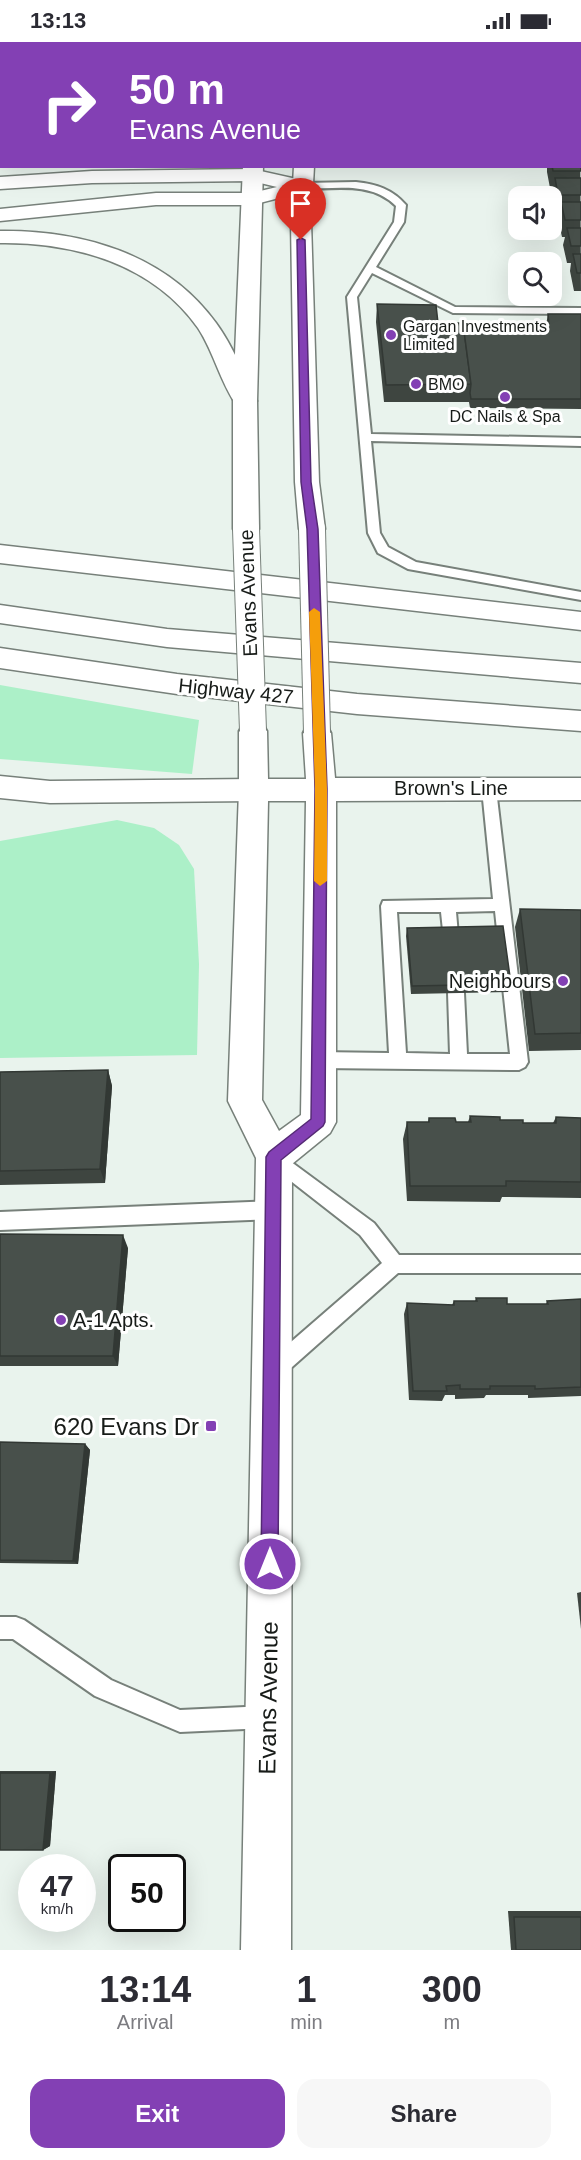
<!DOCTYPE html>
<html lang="en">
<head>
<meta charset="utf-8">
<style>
  :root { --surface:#fff; --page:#f7f7f7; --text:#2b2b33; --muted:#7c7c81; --accent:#8340b4 }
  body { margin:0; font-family:Helvetica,sans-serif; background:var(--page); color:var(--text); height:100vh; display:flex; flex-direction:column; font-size:22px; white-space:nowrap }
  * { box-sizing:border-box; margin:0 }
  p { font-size:20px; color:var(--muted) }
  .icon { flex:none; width:33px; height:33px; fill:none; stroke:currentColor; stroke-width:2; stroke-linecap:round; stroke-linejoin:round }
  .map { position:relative; height:1908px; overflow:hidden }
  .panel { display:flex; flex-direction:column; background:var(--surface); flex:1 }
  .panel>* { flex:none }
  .hud { position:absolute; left:0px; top:0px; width:582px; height:126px; box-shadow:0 6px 24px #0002; background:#8340b4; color:#fff; overflow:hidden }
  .fabs { position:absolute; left:508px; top:144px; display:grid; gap:12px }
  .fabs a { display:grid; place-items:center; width:54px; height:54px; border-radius:12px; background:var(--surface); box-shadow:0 6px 24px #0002; font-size:30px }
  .speed { position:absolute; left:18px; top:1812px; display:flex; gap:12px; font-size:30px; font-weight:700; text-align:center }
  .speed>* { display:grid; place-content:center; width:78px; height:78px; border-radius:50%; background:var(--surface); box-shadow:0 6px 24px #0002; line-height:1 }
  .speed small { font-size:15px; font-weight:400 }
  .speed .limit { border:3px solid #111; border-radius:9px; background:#fff; color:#111 }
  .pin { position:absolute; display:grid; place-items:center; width:51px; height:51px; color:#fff; margin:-62px -26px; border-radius:50% 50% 50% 0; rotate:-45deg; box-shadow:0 0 6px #0007 }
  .pin .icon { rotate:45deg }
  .me { position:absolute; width:66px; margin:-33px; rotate:0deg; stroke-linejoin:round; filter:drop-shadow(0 0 4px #0008) }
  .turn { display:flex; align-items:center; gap:21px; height:126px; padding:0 30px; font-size:27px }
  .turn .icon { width:78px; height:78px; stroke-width:2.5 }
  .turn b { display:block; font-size:42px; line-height:51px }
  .eta { display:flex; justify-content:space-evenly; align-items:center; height:102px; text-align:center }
  .eta b { font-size:36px; font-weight:800; line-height:42px }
  .primary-button { display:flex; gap:12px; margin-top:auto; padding:12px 30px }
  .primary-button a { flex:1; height:69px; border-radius:18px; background:var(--accent); color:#fff; font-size:24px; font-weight:800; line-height:69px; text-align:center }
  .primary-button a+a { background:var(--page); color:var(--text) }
  .status { display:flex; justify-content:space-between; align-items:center; height:42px; padding:0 30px; background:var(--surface); direction:ltr }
  .status svg { height:16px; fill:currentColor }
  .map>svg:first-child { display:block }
  .green { fill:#acf0c8 }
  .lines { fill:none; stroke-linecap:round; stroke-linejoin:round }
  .service-casing { stroke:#77807a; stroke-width:4 }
  .minor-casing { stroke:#77807a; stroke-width:3 }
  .secondary-casing { stroke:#77807a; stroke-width:3 }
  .motorway-casing { stroke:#77807a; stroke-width:3 }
  .service { fill:#fff; fill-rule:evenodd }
  .minor { fill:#fff; fill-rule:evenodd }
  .secondary { fill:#fff; fill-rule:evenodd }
  .motorway { fill:#fff; fill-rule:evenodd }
  .secondary-bridge-casing { stroke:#77807a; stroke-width:28; stroke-linecap:butt }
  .secondary-bridge { stroke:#fff; stroke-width:26 }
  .wall { fill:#3e4540 }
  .shaded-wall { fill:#323834 }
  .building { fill:#48504b; stroke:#323834; stroke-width:1.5 }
  .route { fill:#8340b4; stroke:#552a75; stroke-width:1.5 }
  .slow { fill:#f59e0b }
  .poi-dot { fill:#8340b4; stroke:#fff; stroke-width:2 }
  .labels { text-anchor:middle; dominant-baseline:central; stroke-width:6; stroke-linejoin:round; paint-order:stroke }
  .far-poi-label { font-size:16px; fill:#171b18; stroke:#fff; text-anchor:start }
  .street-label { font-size:20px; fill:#171b18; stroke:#fff }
  .poi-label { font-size:20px; fill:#171b18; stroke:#fff; text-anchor:end }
  .near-poi-label { font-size:24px; fill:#171b18; stroke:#fff; text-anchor:end }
  .near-street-label { font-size:24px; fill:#171b18; stroke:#fff }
</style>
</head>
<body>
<div class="status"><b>13:13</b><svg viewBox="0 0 49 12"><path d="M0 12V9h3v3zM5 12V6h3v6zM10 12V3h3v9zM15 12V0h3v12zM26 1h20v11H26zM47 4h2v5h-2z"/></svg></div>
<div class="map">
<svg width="581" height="1908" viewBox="0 0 581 1908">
  <rect width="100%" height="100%" fill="#e9f3ed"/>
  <!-- green -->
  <g class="green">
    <path d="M0,643l199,35 -7,54 -192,-15z"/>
    <path d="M117,778l37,8 25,17 15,24 5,95 -2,91 -197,3v-217z"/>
  </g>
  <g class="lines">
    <!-- service casing -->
    <g class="service-casing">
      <g id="service">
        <path d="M356,140c20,2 36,7 50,23l-2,17 -28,45 79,40 126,1v6l-128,-1 -81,-40 -15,24 14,137 210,4v8l-210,-5 9,92 8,14 28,15 165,30v8l-173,-31 -30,-16 -10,-20 -21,-236 47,-75 2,-16c-25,-25 -61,-17 -93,-17l-5,-3 5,-3z"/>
        <path d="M489,741l7,6 32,273 -3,5 -6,3 -201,-2 -6,-3 -3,-5 3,-5 6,-3 71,1 -8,-147 2,-5 110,-2 -11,-110zM495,869l15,143h-43l-3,-61 -2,-5 -6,-2 -6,2 -2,5 2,61 -44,-1 -9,-141h44l3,28h12l2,-5 -2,-23z"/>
        <path d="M275,1108l99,73 25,32h182v18h-183l-115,102 -7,3 -7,-3 -3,-7 3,-7 113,-98 -22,-28 -91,-71 -3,-6 3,-6z"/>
        <path d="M273,1159l6,3 3,6 -3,6 -6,3 -273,11v-18z"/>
        <path d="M0,1575h16l8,3 87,60 69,30 87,-4 8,3 3,8 -3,8 -8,3 -87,4 -85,-36 -82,-57h-13z"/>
      </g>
    </g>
    <!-- minor casing -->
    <g class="minor-casing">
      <path id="minor" d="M549,0h32v6l-1,-4z"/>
    </g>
    <!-- secondary casing -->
    <g class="secondary-casing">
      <g id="secondary">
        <path d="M265,0h16l1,2h-18z"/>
        <path d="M243,124h20l-6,235 2,128 -4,6 -9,2 -9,-2 -4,-6v-128z"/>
        <path d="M294,124h20l-3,55 8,261 6,47 -4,6 -9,2 -9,-2 -4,-6 -4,-47 -4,-261z"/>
        <path d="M253,678l10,4 4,7 1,48h38l-3,-46 4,-8 10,-3 10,3 4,8 4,45h246v22l-245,1v321l-6,11 -38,31 -1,786h-50l15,-792 -28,-57 11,-311v-59l4,-7zM268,759h38l-5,314 -22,16 -17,-31z"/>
      </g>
    </g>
    <!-- motorway casing -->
    <g class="motorway-casing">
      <g id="motorway">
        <path d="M252,127l58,13 3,4 -3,4 -58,15h-96l-156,16v-12l156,-16h96l25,-6 -25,-6 -160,2 -92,6v-12l92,-6z"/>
        <path d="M0,189c82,-1 166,23 216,92 17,23 28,52 41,78l-4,5h-16c-17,-24 -23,-54 -39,-78 -45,-64 -124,-86 -198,-85z"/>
        <path d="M0,503l581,67v18l-581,-67z"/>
        <path d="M0,563l167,24 414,34v20l-414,-36 -167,-24z"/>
        <path d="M0,606l177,26 180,20 224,17v20l-224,-17 -180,-20 -177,-26z"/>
        <path d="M0,734l50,5 204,-2 10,3 5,8 -5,8 -10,3 -204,2 -50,-5z"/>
      </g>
    </g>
    <!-- service -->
    <use href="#service" class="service"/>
    <!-- minor -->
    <use href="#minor" class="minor"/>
    <!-- secondary -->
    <use href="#secondary" class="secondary"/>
    <!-- motorway -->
    <use href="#motorway" class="motorway"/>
    <!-- secondary-bridge casing -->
    <g class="secondary-bridge-casing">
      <g id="secondary-bridge">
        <path d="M246,487l7,202"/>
        <path d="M312,487l5,204"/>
      </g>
    </g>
    <!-- secondary-bridge -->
    <use href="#secondary-bridge" class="secondary-bridge"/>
  </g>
  <!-- wall -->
  <g class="wall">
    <rect x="0" y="33" width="2" height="42"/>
    <path d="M580,67l1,182h-7l-4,-20 1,-8h-4l-4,-18 2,-8h-3l-4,-18 1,-7h-4l-3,-17 1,-7h-3l-3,-16v-6h33z"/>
    <path d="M377,262l87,27h58l1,-7 23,1 2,-11h33v95l-111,-1 -1,-6h-85l-8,-80z"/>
    <path d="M520,867l61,1v140l-52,1 -14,-124z"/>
    <path d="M407,886l104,56 -3,8 -97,2 -5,-58z"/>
    <path d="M108,1028l4,16 -7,97 -105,2v-113z"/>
    <path d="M470,1074l53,7h30l3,-6 25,1v80l-79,-1 -2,5 -93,-1 -4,-62 4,-17h21l1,-4 27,4h12z"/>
    <path d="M0,1192l128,14 -10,118h-118z"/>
    <path d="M476,1256l31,6h39l1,-3 34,-2v97l-53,2v-3h-42l-2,3 -29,1v-4h-10l-3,6 -33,-1 -5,-86 3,-11 45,2 2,-4h21z"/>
    <path d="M0,1400l85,2 5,6 -12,114 -78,-1z"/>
    <path d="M581,1550v37l-4,-36z"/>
    <path d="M0,1729h56l-6,75 -7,4h-43z"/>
    <path d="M508,1869h73v39h-70z"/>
  </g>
  <!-- shaded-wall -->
  <g class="shaded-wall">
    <path d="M108,1028l4,16 -7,97 -5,-14z"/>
    <path d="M123,1193l5,13 -10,118 -5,-10z"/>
    <path d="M85,1402l5,6 -12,114 -5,-3z"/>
    <path d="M56,1729l-6,75 -7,4 7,-77z"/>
  </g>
  <!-- building -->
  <g class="building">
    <rect x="0" y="33" width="2" height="33"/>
    <path d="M580,113l1,16h-28l-1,-5h28z"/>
    <path d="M555,136h26v17h-23z"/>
    <path d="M561,160h20v18h-16z"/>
    <path d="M567,186h14v18h-10z"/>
    <path d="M573,212h8v19h-4z"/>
    <path d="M377,262l59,1 2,18h25l8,61 -85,1z"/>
    <path d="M548,272h33v85h-110l-1,-6 1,-9 -7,-53h60l-1,-7 26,1z"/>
    <path d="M520,867l61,1v123l-46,1z"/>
    <path d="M503,884l8,58 -99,2 -5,-58z"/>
    <path d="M108,1028l-8,99 -100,2v-99z"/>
    <path d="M470,1074l30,1v3h23v3h33v-6l25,1v64l-75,-1v5h-96l-3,-64h22v-4h26l1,4h15z"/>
    <path d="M0,1192l123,1 -10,121h-113z"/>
    <path d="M476,1256h31v6h41l-1,-3 34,-2v88l-46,2v-3h-45v3h-30v-4l-14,1 1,5h-34l-6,-88 47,2v-4h23z"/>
    <path d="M0,1400l85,2 -12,117 -73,-1z"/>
    <path d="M0,1731h50l-7,77h-43z"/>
    <path d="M514,1875h67v33h-65z"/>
  </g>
  <!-- route -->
  <path class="route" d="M301,196l4,2 6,242 7,47 9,260 -2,333 -2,4 -42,34 -3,404 -2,6 -6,3 -7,-3 -2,-6 5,-407 3,-5 42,-33 4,-330 -8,-260 -6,-47 -4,-242z"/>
  <!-- slow -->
  <path class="slow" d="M314,566l6,4 7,177v92l-7,5 -6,-5 1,-92 -6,-177z"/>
  <!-- markers -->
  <g class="poi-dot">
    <circle cx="391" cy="293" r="6"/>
    <circle cx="416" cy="342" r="6"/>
    <circle cx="505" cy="355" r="6"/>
    <circle cx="563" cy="939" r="6"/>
    <circle cx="61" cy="1278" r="6"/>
    <rect x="205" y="1378" width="12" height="12" rx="3"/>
  </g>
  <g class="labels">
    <!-- far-poi labels -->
    <g class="far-poi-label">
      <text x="403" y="284">Gargan Investments<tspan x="403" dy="18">Limited</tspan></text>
      <text x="428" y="342">BMO</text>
      <text x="505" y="374" text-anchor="middle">DC Nails &amp; Spa</text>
    </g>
    <!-- street labels -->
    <g class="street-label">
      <text transform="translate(248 551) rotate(-92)">Evans Avenue</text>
      <text transform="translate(236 649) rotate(6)">Highway 427</text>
      <text x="451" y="746">Brown's Line</text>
    </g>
    <!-- poi labels -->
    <g class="poi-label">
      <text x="551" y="939">Neighbours</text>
      <text x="73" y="1278" text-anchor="start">A-1 Apts.</text>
    </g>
    <!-- near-poi labels -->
    <g class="near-poi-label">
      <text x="199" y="1384">620 Evans Dr</text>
    </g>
    <!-- near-street labels -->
    <g class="near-street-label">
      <text transform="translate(268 1656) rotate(-89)">Evans Avenue</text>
    </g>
  </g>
</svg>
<div class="fabs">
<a><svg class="icon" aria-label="sound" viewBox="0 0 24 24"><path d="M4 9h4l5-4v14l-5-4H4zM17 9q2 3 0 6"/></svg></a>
<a><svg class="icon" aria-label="search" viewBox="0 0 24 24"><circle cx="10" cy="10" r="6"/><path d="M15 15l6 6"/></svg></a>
</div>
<div class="speed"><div>47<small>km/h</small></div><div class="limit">50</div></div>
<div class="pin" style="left:301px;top:198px;background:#d93025"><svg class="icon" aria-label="arrive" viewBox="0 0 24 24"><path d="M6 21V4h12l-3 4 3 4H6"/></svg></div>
<svg class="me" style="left:270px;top:1522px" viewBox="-20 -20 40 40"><circle r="17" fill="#8340b4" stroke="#fff" stroke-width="3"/><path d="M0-11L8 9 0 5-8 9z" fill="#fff"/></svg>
<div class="hud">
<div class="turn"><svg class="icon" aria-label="right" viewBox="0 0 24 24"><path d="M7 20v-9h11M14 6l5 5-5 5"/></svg><div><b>50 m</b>Evans Avenue</div></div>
</div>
</div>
<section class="panel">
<div class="eta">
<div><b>13:14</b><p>Arrival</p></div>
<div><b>1</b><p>min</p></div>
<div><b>300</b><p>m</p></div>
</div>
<div class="primary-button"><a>Exit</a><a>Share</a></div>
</section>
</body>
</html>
